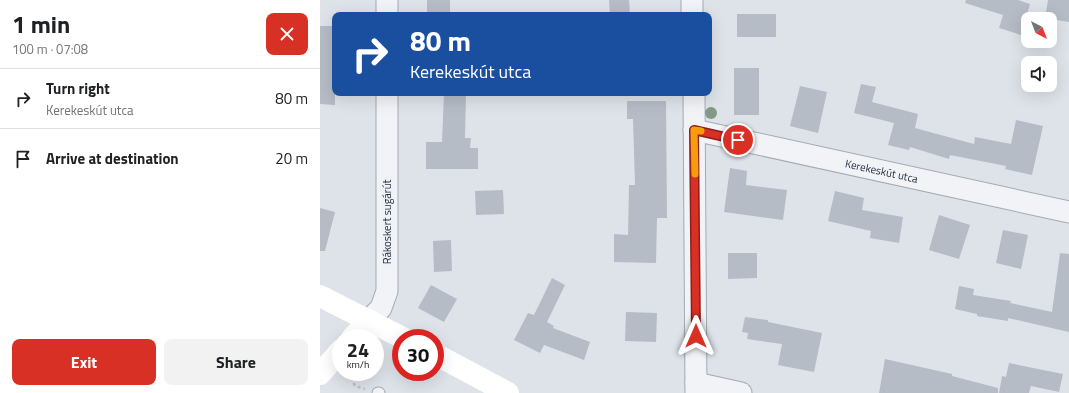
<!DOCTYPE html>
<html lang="en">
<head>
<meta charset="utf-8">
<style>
  :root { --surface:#fff; --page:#f2f2f2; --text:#202124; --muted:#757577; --line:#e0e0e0; --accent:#d93025 }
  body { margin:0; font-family:"Titillium Web",sans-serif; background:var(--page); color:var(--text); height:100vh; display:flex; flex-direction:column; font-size:15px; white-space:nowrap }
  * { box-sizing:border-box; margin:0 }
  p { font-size:13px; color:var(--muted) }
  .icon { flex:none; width:22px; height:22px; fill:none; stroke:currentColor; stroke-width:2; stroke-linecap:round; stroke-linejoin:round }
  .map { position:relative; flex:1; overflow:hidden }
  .sheet { display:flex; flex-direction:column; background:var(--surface); width:320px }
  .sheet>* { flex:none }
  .hud { position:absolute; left:12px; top:12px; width:380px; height:84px; border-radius:8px; box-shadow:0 4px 16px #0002; background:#1a4fa0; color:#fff; overflow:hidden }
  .needle { width:26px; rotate:138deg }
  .fabs { position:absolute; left:701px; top:12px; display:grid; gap:8px }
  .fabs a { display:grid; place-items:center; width:36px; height:36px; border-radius:8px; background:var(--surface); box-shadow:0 4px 16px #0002; font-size:20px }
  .speed { position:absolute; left:12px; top:329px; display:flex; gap:8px; font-size:20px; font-weight:700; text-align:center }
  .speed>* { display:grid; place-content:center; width:52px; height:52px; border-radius:50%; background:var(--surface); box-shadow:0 4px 16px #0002; line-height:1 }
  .speed small { font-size:10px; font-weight:400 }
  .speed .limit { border:6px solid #d22; background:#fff; color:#111 }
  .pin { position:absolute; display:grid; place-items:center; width:34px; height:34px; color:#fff; margin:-17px; border:2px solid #fff; border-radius:50%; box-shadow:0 1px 4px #0007 }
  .me { position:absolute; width:44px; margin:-22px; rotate:0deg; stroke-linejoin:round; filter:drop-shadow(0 0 3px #0008) }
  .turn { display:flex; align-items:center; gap:14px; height:84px; padding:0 12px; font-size:18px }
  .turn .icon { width:52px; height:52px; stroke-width:2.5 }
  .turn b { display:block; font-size:28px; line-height:34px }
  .round { display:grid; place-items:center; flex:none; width:42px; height:42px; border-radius:8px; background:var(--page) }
  .head { display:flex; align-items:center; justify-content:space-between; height:68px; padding:0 12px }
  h1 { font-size:24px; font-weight:700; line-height:30px }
  .primary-button { display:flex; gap:8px; margin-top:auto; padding:8px 12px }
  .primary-button a { flex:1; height:46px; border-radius:8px; background:var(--accent); color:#fff; font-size:16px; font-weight:700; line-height:46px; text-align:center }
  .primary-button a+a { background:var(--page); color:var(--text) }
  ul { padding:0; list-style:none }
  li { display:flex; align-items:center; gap:12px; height:60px; padding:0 12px; border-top:1px solid var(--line) }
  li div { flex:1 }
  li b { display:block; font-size:15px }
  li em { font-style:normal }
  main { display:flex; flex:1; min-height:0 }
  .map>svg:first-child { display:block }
  .building { fill:#b5bcc6 }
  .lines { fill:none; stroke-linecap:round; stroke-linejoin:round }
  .lane-casing { stroke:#a3aab3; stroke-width:13 }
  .street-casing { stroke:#a3aab3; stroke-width:23 }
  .path { stroke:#bcc1c8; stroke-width:2.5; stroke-dasharray:3 3; stroke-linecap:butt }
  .lane { stroke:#f1f3f7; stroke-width:11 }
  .street { stroke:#f1f3f7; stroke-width:21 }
  .secondary { stroke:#fff; stroke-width:22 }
  .tree { fill:#859a84 }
  .route-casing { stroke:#8d1f18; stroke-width:10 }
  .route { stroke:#d93025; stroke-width:7 }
  .slow { stroke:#f59e0b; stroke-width:7 }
  .labels { text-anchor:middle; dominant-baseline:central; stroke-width:3; stroke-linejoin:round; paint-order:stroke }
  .street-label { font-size:11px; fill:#263141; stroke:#eef2f6 }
</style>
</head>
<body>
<main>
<section class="sheet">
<div class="head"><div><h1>1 min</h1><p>100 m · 07:08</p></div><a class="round" style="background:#d93025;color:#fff"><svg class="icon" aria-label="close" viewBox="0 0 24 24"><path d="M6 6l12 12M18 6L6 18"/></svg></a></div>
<ul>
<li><svg class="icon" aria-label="right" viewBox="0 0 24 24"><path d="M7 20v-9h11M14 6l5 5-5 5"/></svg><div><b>Turn right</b><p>Kerekeskút utca</p></div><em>80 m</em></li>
<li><svg class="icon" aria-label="arrive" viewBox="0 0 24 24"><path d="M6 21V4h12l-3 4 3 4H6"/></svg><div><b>Arrive at destination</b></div><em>20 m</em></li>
</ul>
<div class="primary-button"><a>Exit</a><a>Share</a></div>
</section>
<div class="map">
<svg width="749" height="393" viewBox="0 0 749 393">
  <rect width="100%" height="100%" fill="#dee3e9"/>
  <!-- building -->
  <g class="building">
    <rect x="107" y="0" width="23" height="15"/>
    <path d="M289,0h20l1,14 -20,1z"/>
    <path d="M646,0h52l12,4 -9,31 -22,-7 4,-13 -38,-12z"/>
    <path d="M728,0h21v22l-24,-4z"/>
    <rect x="417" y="14" width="39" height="23"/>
    <path d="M0,26h15v79l-15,-1z"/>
    <rect x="414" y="68" width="25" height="47"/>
    <path d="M541,84l15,3 -4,15 46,12 -3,14 59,16 1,-7 36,7 5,-24 27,6 -11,49 -27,-6 1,-3 -56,-11 -1,4 -39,-12 -1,3 -21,-5 6,-22 -40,-10z"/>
    <path d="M480,86l27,6 -9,41 -28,-7z"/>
    <path d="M124,93h22l-1,45h6l-1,10h8v21h-52v-27h16z"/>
    <path d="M307,101h39l1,117h-10l-1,45 -42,-1v-28l14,1 1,-50h6l-2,-66h-6z"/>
    <path d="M410,168l17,3 -1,14 41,5 -4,30 -59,-8z"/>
    <path d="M183,190l1,24 -28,1 -1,-24z"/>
    <path d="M515,191l29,7 -2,12 41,7 -4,26 -29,-5 1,-7 -43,-10z"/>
    <path d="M0,208l15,4 -10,39h-5z"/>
    <path d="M619,215l31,10 -11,34 -30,-9z"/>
    <path d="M683,230l25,5 -7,34 -25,-6z"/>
    <path d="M131,240l1,31 -18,1 -1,-31z"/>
    <path d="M408,253h29v25l-29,1z"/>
    <path d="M740,253l9,1v78l-61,-14v3l-31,-5v-2l-22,-5 4,-23 15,3 -1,6 38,6 -1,2 42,9z"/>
    <path d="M232,278l13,7 -18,37 7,4 -1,2 37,14 -6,18 -40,-15 -4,8 -26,-13 14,-27 6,2z"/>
    <path d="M111,285l26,14 -13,23 -26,-14z"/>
    <path d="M306,312l31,1 -1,29 -31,-1z"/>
    <path d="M425,317l23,3v2l54,11 -8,39 -36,-7 4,-21 -35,-5 1,-6 -6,-1z"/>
    <path d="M565,359l67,15v2l46,12v5h-119z"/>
    <path d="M689,363l54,11 -4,18 -28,-6 -2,7h-30l3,-17 4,1z"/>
  </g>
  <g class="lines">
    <!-- lane casing -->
    <g class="lane-casing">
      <path id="lane" d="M58,393h1"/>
    </g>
    <!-- street casing -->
    <g class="street-casing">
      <g id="street">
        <path d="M372,0v15"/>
        <path d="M67,15v-15"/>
        <path d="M374,93l2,300"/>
        <path id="s1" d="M374,130l375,82"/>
        <path d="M49,320l12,-12 6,-17v-198"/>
        <path d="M376,383l45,10"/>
      </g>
    </g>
    <!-- path -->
    <path class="path" d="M29,372l6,14 10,3"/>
    <!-- lane -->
    <use href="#lane" class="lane"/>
    <!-- street -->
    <use href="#street" class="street"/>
    <!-- secondary -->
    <g class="secondary">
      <path d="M0,296l83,42"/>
      <path d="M32,338l17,-18"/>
      <path d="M115,354l73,39"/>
      <path d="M0,374l21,-24"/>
    </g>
  </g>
  <!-- trees -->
  <circle class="tree" cx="391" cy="113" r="6"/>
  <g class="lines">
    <!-- route casing -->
    <g class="route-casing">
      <path id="route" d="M376,336l-2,-206 44,10"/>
    </g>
    <!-- route -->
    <use href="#route" class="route"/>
    <!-- slow -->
    <path class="slow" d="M375,174l-1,-44 7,1"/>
  </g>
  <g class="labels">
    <!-- street labels -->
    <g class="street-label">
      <text stroke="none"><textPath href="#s1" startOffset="192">Kerekeskút utca</textPath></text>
      <text transform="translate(67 222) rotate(-90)">Rákoskert sugárút</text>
    </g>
  </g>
</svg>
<div class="fabs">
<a><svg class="needle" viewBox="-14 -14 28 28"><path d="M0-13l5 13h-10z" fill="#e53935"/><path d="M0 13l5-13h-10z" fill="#757577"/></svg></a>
<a><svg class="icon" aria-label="sound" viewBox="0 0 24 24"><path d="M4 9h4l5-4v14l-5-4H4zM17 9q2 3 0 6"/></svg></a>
</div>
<div class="speed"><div>24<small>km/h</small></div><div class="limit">30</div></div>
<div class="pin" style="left:418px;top:140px;background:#d93025"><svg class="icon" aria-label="arrive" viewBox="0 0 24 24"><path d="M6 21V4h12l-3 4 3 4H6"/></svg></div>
<svg class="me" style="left:376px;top:336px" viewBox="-20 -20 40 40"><path d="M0-17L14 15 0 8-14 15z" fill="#d93025" stroke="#fff" stroke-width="4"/></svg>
<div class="hud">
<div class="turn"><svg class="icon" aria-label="right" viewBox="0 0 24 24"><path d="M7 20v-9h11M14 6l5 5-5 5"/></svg><div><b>80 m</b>Kerekeskút utca</div></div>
</div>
</div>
</main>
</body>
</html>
